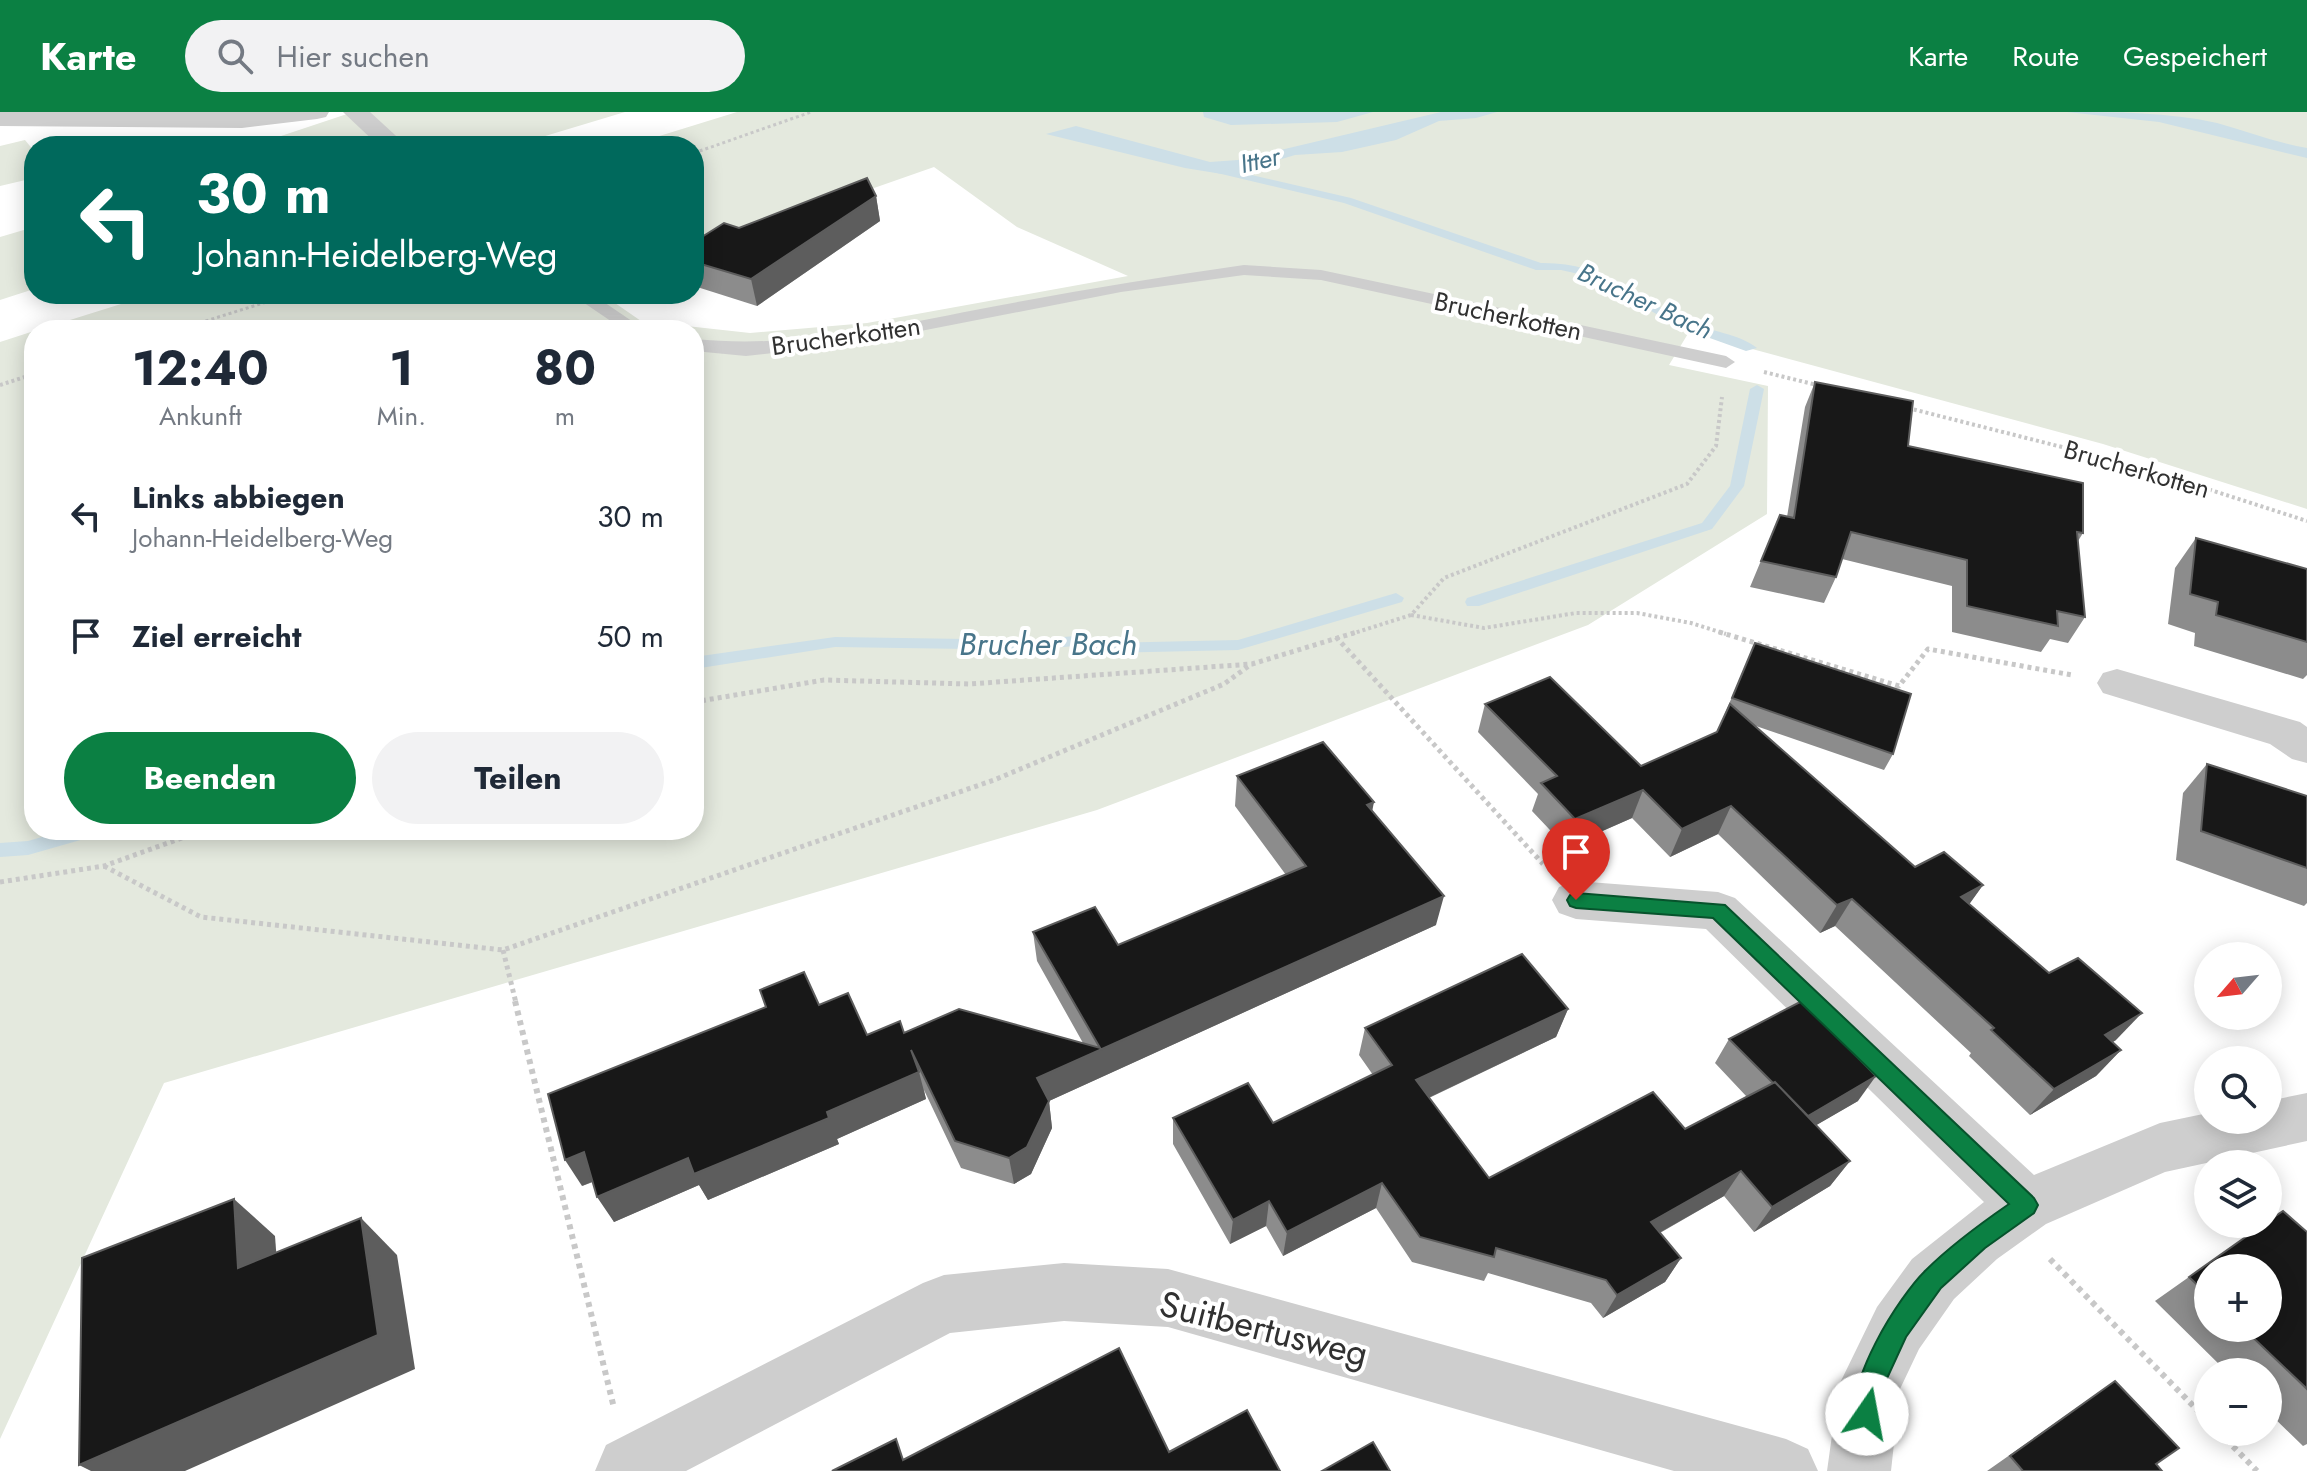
<!DOCTYPE html>
<html lang="de">
<head>
<meta charset="utf-8">
<style>
  :root { --surface:#fff; --page:#f2f2f3; --text:#1f2937; --muted:#747a83; --accent:#0b8043 }
  body { margin:0; font-family:Jost,sans-serif; background:var(--page); color:var(--text); height:100vh; display:flex; flex-direction:column; font-size:30px; white-space:nowrap }
  * { box-sizing:border-box; margin:0 }
  p { font-size:26px; color:var(--muted) }
  .icon { flex:none; width:44px; height:44px; fill:none; stroke:currentColor; stroke-width:2; stroke-linecap:round; stroke-linejoin:round }
  .map { position:relative; flex:1; overflow:hidden }
  .sheet { position:absolute; left:24px; top:208px; width:680px; height:520px; display:flex; flex-direction:column; background:var(--surface); border-radius:32px; box-shadow:0 4px 20px #0003 }
  .sheet>* { flex:none }
  .top-card { position:absolute; left:24px; top:24px; width:680px; height:168px; border-radius:32px; box-shadow:0 4px 20px #0003; background:#00695c; color:#fff; overflow:hidden }
  .needle { width:52px; rotate:242deg }
  .fabs { position:absolute; left:2194px; top:830px; display:grid; gap:16px }
  .fabs a { display:grid; place-items:center; width:88px; height:88px; border-radius:50%; background:var(--surface); box-shadow:0 4px 20px #0003; font-size:40px }
  .pin { position:absolute; display:grid; place-items:center; width:68px; height:68px; color:#fff; margin:-82px -34px; border-radius:50% 50% 50% 0; rotate:-45deg; box-shadow:0 0 8px #0007 }
  .pin .icon { rotate:45deg }
  .me { position:absolute; width:88px; margin:-44px; rotate:12deg; stroke-linejoin:round; filter:drop-shadow(0 0 6px #0008) }
  .turn { display:flex; align-items:center; gap:28px; height:168px; padding:0 40px; font-size:36px }
  .turn .icon { width:104px; height:104px; stroke-width:2.5 }
  .turn b { display:block; font-size:56px; line-height:68px }
  .eta { display:flex; justify-content:space-evenly; align-items:center; height:136px; text-align:center }
  .eta b { font-size:48px; font-weight:700; line-height:56px }
  .button { display:flex; gap:16px; margin-top:auto; padding:16px 40px }
  .button a { flex:1; height:92px; border-radius:48px; background:var(--accent); color:#fff; font-size:32px; font-weight:700; line-height:92px; text-align:center }
  .button a+a { background:var(--page); color:var(--text) }
  ul { padding:0; list-style:none }
  li { display:flex; align-items:center; gap:24px; height:120px; padding:0 40px }
  li div { flex:1 }
  li b { display:block; font-size:30px }
  li em { font-style:normal }
  header { display:flex; align-items:center; gap:48px; box-sizing:border-box; height:112px; padding:0 40px; background:var(--accent); color:#fff }
  header strong { font-size:38px }
  nav { display:flex; gap:44px; margin-inline-start:auto; font-size:28px }
  .search { width:560px; height:72px; background:var(--page); display:flex; align-items:center; gap:20px; box-sizing:border-box; padding:0 28px; border-radius:44px; color:var(--muted); font-size:30px }
  .map>svg:first-child { display:block }
  .green { fill:#e4e9de }
  .water { fill:#cddfe7 }
  .lines { fill:none; stroke-linecap:round; stroke-linejoin:round }
  .stream { fill:#cddfe7; fill-rule:evenodd }
  .path-far3 { stroke:#c8c8c8; stroke-width:3; stroke-dasharray:3 3; stroke-linecap:butt }
  .path-far2 { stroke:#c8c8c8; stroke-width:4; stroke-dasharray:3 3; stroke-linecap:butt }
  .path-far1 { stroke:#c8c8c8; stroke-width:5; stroke-dasharray:4 4; stroke-linecap:butt }
  .path { stroke:#c8c8c8; stroke-width:6; stroke-dasharray:5 5; stroke-linecap:butt }
  .service { fill:#cecece; fill-rule:evenodd }
  .minor { fill:#cecece; fill-rule:evenodd }
  .wall { fill:#8c8c8c; fill-rule:evenodd }
  .shaded-wall { fill:#5d5d5d }
  .building { fill:#181818; stroke:#5d5d5d; stroke-width:2 }
  .route { fill:#0b8043; stroke:#07532c; stroke-width:2 }
  .labels { text-anchor:middle; dominant-baseline:central; stroke-width:8; stroke-linejoin:round; paint-order:stroke }
  .far-water-label { font-size:26px; font-style:italic; fill:#48758a; stroke:#fff }
  .far-street-label { font-size:26px; fill:#313131; stroke:#fff }
  .water-label { font-size:32px; font-style:italic; fill:#48758a; stroke:#fff }
  .near-street-label { font-size:36px; fill:#313131; stroke:#fff }
</style>
</head>
<body>
<header>
<strong>Karte</strong>
<div class="search"><svg class="icon" aria-label="search" viewBox="0 0 24 24"><circle cx="10" cy="10" r="6"/><path d="M15 15l6 6"/></svg>Hier suchen</div>
<nav><a>Karte</a><a>Route</a><a>Gespeichert</a></nav>
</header>
<div class="map">
<svg width="2307" height="1359" viewBox="0 0 2307 1359">
  <rect width="100%" height="100%" fill="#fff"/>
  <!-- green -->
  <g class="green">
    <path d="M353,0h272l-113,34h-261z"/>
    <path d="M737,0h1570v397l-204,-65 -414,-112 -20,33 99,21 -1,128 -179,111 -491,185 -933,273 -164,356v-1097l34,-11v499h660v-500h-656l115,-36h449l39,27 109,12 117,-10 261,-47 -111,-49 -83,-60 -240,84v-105h-67z"/>
    <path d="M25,28l9,11v27l-34,8v-40z"/>
    <path d="M34,115v62l-34,11v-63z"/>
  </g>
  <!-- water -->
  <g class="water">
    <path d="M1203,0h170l-36,10 -106,3 -27,-8z"/>
    <path d="M1441,0h56l-21,6 -37,3 -43,19 -54,12 -47,3 -56,17 -17,2 -37,-6 -139,-34 30,-8 134,36 28,-2z"/>
    <path d="M2067,0c50,0 101,0 150,11 30,8 59,20 90,25v10l-148,-36z"/>
  </g>
  <g class="lines">
    <!-- stream -->
    <g class="stream">
      <path d="M1217,55l134,31 190,65c64,-1 93,34 147,59 21,9 52,12 69,26l-11,3 -67,-24 -87,-50 -31,-7h-25l-192,-67 -131,-31v-4z"/>
      <path d="M1757,273l7,4 -20,97 -32,43 -233,77h-12l-2,-4 2,-4 235,-75 28,-37 20,-97z"/>
      <path d="M1396,481l8,5 -2,4 -164,48 -132,3 -31,-7 -46,4 -194,-3 -141,22v-12l141,-20 194,3 46,-4 31,7 132,-3z"/>
      <path d="M66,718h34l-2,5 -70,20 -28,2v-14l28,-2z"/>
    </g>
    <!-- path-far3 -->
    <g class="path-far3">
      <path d="M694,41l117,-41"/>
      <path d="M177,218l115,-36"/>
    </g>
    <!-- path-far2 -->
    <g class="path-far2">
      <path d="M1764,260l57,14"/>
      <path d="M0,273l34,-11"/>
      <path d="M1908,296l225,57 174,56"/>
      <path d="M1411,503l73,13 92,-15h61l54,10 35,11"/>
      <path d="M1351,522l60,-19 33,-37 243,-94 29,-38 6,-49"/>
    </g>
    <!-- path-far1 -->
    <g class="path-far1">
      <path d="M1719,520l180,54 29,-37 144,26"/>
      <path d="M1336,525l207,227"/>
      <path d="M694,590l130,-22 145,4 283,-20 105,-32"/>
      <path d="M104,754l97,51 302,33 491,-170 230,-96 26,-19"/>
      <path d="M0,770l104,-16 100,-36"/>
      <path d="M503,838l13,53"/>
    </g>
    <!-- path -->
    <g class="path">
      <path d="M515,889l99,407"/>
      <path d="M2050,1147l158,162"/>
      <path d="M2219,1320l38,39"/>
    </g>
    <!-- service -->
    <g class="service">
      <path d="M1244,153l77,5 405,86 9,6 -9,6 -405,-88 -77,-5 -123,17 -267,52 -108,12 -52,-5v-12c102,10 197,-13 297,-32 84,-16 168,-30 253,-42z"/>
      <path d="M571,182h21l53,36h-21z"/>
    </g>
    <!-- minor -->
    <g class="minor">
      <path d="M0,0h329l-3,5 -9,2 -75,9 -242,-2z"/>
      <path d="M343,0h27l37,34h-28z"/>
      <path d="M2117,557l183,53 7,5v36l-15,-4 -22,-15 -167,-51 -6,-10 6,-10z"/>
      <path d="M1576,769l142,11 17,6 299,277 126,-52 48,-10v7h60v-19l39,-8v48l-142,31 -119,52 -49,35 -43,40 -35,50 -19,40 -9,82h-64l12,-86 38,-78 35,-48 72,-57 -278,-273 -130,-10 -17,-6 -7,-13 7,-13z"/>
      <path d="M1064,1151l104,6 618,170 22,10 10,22h-144l-506,-144 -104,-6 -114,12 -264,138h-91l11,-26 317,-162 21,-8z"/>
    </g>
  </g>
  <!-- wall -->
  <g class="wall">
    <path d="M876,84l4,25 -123,85 -63,-20v-24l45,-34z"/>
    <path d="M1815,270l93,64 175,87 -5,8 7,76 -17,26 -18,-4 -9,13 -89,-20v-46l-110,-27 -6,18 -12,26 -74,-16 30,-72 7,2 18,-110z"/>
    <path d="M2196,426l111,31v106l-4,4 -109,-33 1,-13 -27,-9 7,-56z"/>
    <path d="M1755,531l138,111 -9,16 -131,-45 162,142 68,18 -14,19 147,136 -3,2 8,8 -25,26 -66,39 -61,-59 2,-3 -136,-127 -15,7 -102,-99 -48,23 -38,-39 -66,29 -34,-36 6,-17 -60,-62 7,-28 156,62 76,-34z"/>
    <path d="M2207,652l100,32v107l-3,3 -128,-46 7,-67z"/>
    <path d="M1237,664l135,35 64,114 -387,176 3,27 -21,46 -17,10 -53,-16 -37,-78 2,9 -89,40 2,5 -131,56 -9,-15 -85,37 -21,-40 -11,4 237,-181 48,30 37,-2 179,10 -46,-82 -4,-29 85,13 168,-70 -51,-69z"/>
    <path d="M1568,897l-12,28 -127,61 60,80 196,-49 62,-32 -32,-34 14,-24 129,62 -42,24 34,36 -20,25 -76,46 -30,-36 -64,37 21,25 -16,24 -62,36 -12,-15 -103,-30 -4,8 -72,-19 -36,-54 -93,48 -17,-30 -36,18 -57,-100v-26l100,5 100,-48 -14,-20 6,-27z"/>
    <path d="M2283,1099l24,21v212l-4,2 -35,-34v-40h-41l-72,-71 109,-77h4v-3zM2208,1156h60v60h-60z"/>
    <path d="M2115,1269l41,83 6,7h-175z"/>
  </g>
  <!-- shaded-wall -->
  <g class="shaded-wall">
    <path d="M876,84l4,25 -123,85 -6,-27z"/>
    <path d="M1643,678l-11,28 -66,29 9,-28z"/>
    <path d="M1374,690l-6,30 -1,-27z"/>
    <path d="M1731,694l-13,28 -48,23 12,-28z"/>
    <path d="M1983,773l-20,28 -2,-16z"/>
    <path d="M1444,784l-8,29 -387,176 3,27 -21,46 -17,10 -5,-26 28,-80z"/>
    <path d="M1852,787l-17,27 -15,7 17,-28z"/>
    <path d="M1568,897l-12,28 -147,70 7,-27z"/>
    <path d="M2142,901l-26,27 -36,21 25,-26z"/>
    <path d="M2121,938l-25,26 -66,39 24,-26z"/>
    <path d="M919,960l7,27 -89,40 2,5 -131,56 -9,-15 -85,37 -17,-25 91,-39z"/>
    <path d="M1876,964l-18,25 -69,40 17,-24z"/>
    <path d="M584,1040l17,26 -19,8 -17,-26z"/>
    <path d="M1850,1049l-20,25 -76,46 18,-25z"/>
    <path d="M1741,1059l-17,25 -88,50 15,-24z"/>
    <path d="M1382,1071l-6,25 -93,48 4,-24z"/>
    <path d="M234,1087l41,37 5,67 -42,-35z"/>
    <path d="M1269,1089l-3,25 -36,18 3,-24z"/>
    <path d="M361,1106l36,37 18,114 -230,102h-94l-12,-6z"/>
    <path d="M1681,1146l-16,24 -62,36 14,-23z"/>
  </g>
  <!-- building -->
  <g class="building">
    <path d="M867,66l9,18 -125,83 -57,-17v-20l30,-19 15,5z"/>
    <path d="M1815,270l98,19 -5,45 175,37v50l-6,-1 8,85 -28,-6 1,15 -91,-20v-46l-116,-28 -15,45 -75,-16 19,-46 14,3z"/>
    <path d="M2196,426l111,31v73l-91,-27 2,-13 -28,-8z"/>
    <path d="M1755,531l156,51 -18,60 -161,-56z"/>
    <path d="M1550,565l91,89 76,-34 13,-28 185,163 29,-15 39,33 -22,12 88,76 29,-15 64,55 -37,22 16,15 -67,39 -63,-59 3,-2 -142,-129 -15,6 -106,-99 -49,23 -39,-39 -68,29 -34,-36 16,-7 -72,-72z"/>
    <path d="M1323,630l51,60 -7,3 77,91 -407,182 12,23 -22,46 -18,11 -54,-17 -44,-91 8,22 -92,40 2,6 -135,56 -6,-16 -91,39 -13,-45 -19,8 -17,-66 218,-87 -6,-17 44,-18 15,33 29,-12 19,42 33,-14 4,12 55,-24 141,39 -67,-116 62,-25 23,38 188,-79 -69,-90z"/>
    <path d="M2207,652l100,32v72l-106,-37z"/>
    <path d="M1522,842l46,55 -152,71 73,98 164,-86 32,37 90,-47 75,79 -78,46 -31,-36 -90,51 30,36 -64,37 -11,-15 -110,-32 -2,9 -74,-20 -38,-54 -95,49 -18,-31 -36,19 -60,-102 75,-35 25,40 119,-58 -27,-37z"/>
    <path d="M1802,889l74,75 -68,40 -33,-34 -2,1 -44,-44z"/>
    <path d="M234,1087l4,69 123,-50 17,117 -299,130 3,-207z"/>
    <path d="M2283,1099l24,21v157l-64,-61h25v-60h-60v27l-19,-18 75,-53h4v-3z"/>
    <path d="M1119,1236l50,104 78,-42 33,61h-448l64,-32 7,21z"/>
    <path d="M2115,1269l64,67 -23,16 6,7h-139l-13,-15z"/>
    <path d="M1373,1330l17,29h-68z"/>
  </g>
  <!-- route -->
  <path class="route" d="M1576,781l149,12 309,293 4,7 -4,8 -49,35 -44,40 -35,49 -23,50 -7,36 -9,4 -9,-4c-16,-37 41,-127 68,-153 25,-25 54,-46 83,-66l-296,-286 -137,-10 -6,-2 -3,-6 3,-5z"/>
  <g class="labels">
    <!-- far-water labels -->
    <g class="far-water-label">
      <text transform="translate(1260 48) rotate(-13)">Itter</text>
      <text transform="translate(1645 189) rotate(25)">Brucher Bach</text>
    </g>
    <!-- far-street labels -->
    <g class="far-street-label">
      <text transform="translate(1508 204) rotate(12)">Brucherkotten</text>
      <text transform="translate(846 224) rotate(-8)">Brucherkotten</text>
      <text transform="translate(2137 357) rotate(16)">Brucherkotten</text>
    </g>
    <!-- water labels -->
    <g class="water-label">
      <text x="1048" y="532">Brucher Bach</text>
    </g>
    <!-- near-street labels -->
    <g class="near-street-label">
      <text transform="translate(1264 1216) rotate(14)">Suitbertusweg</text>
    </g>
  </g>
</svg>
<div class="fabs">
<a><svg class="needle" viewBox="-14 -14 28 28"><path d="M0-13l5 13h-10z" fill="#e53935"/><path d="M0 13l5-13h-10z" fill="#747a83"/></svg></a>
<a><svg class="icon" aria-label="search" viewBox="0 0 24 24"><circle cx="10" cy="10" r="6"/><path d="M15 15l6 6"/></svg></a>
<a><svg class="icon" aria-label="layers" viewBox="0 0 24 24"><path d="M12 4l9 5-9 5-9-5zM3 14l9 5 9-5"/></svg></a>
<a>+</a>
<a>−</a>
</div>
<div class="pin" style="left:1576px;top:788px;background:#d93025"><svg class="icon" aria-label="arrive" viewBox="0 0 24 24"><path d="M6 21V4h12l-3 4 3 4H6"/></svg></div>
<svg class="me" style="left:1867px;top:1302px" viewBox="-20 -20 40 40"><circle r="19" fill="#fff"/><path d="M0-13L10 11 0 6-10 11z" fill="#0b8043"/></svg>
<div class="top-card">
<div class="turn"><svg class="icon" aria-label="left" viewBox="0 0 24 24"><path d="M17 20v-9H6M10 6l-5 5 5 5"/></svg><div><b>30 m</b>Johann-Heidelberg-Weg</div></div>
</div>
<section class="sheet">
<div class="eta">
<div><b>12:40</b><p>Ankunft</p></div>
<div><b>1</b><p>Min.</p></div>
<div><b>80</b><p>m</p></div>
</div>
<ul>
<li><svg class="icon" aria-label="left" viewBox="0 0 24 24"><path d="M17 20v-9H6M10 6l-5 5 5 5"/></svg><div><b>Links abbiegen</b><p>Johann-Heidelberg-Weg</p></div><em>30 m</em></li>
<li><svg class="icon" aria-label="arrive" viewBox="0 0 24 24"><path d="M6 21V4h12l-3 4 3 4H6"/></svg><div><b>Ziel erreicht</b></div><em>50 m</em></li>
</ul>
<div class="button"><a>Beenden</a><a>Teilen</a></div>
</section>
</div>
</body>
</html>
